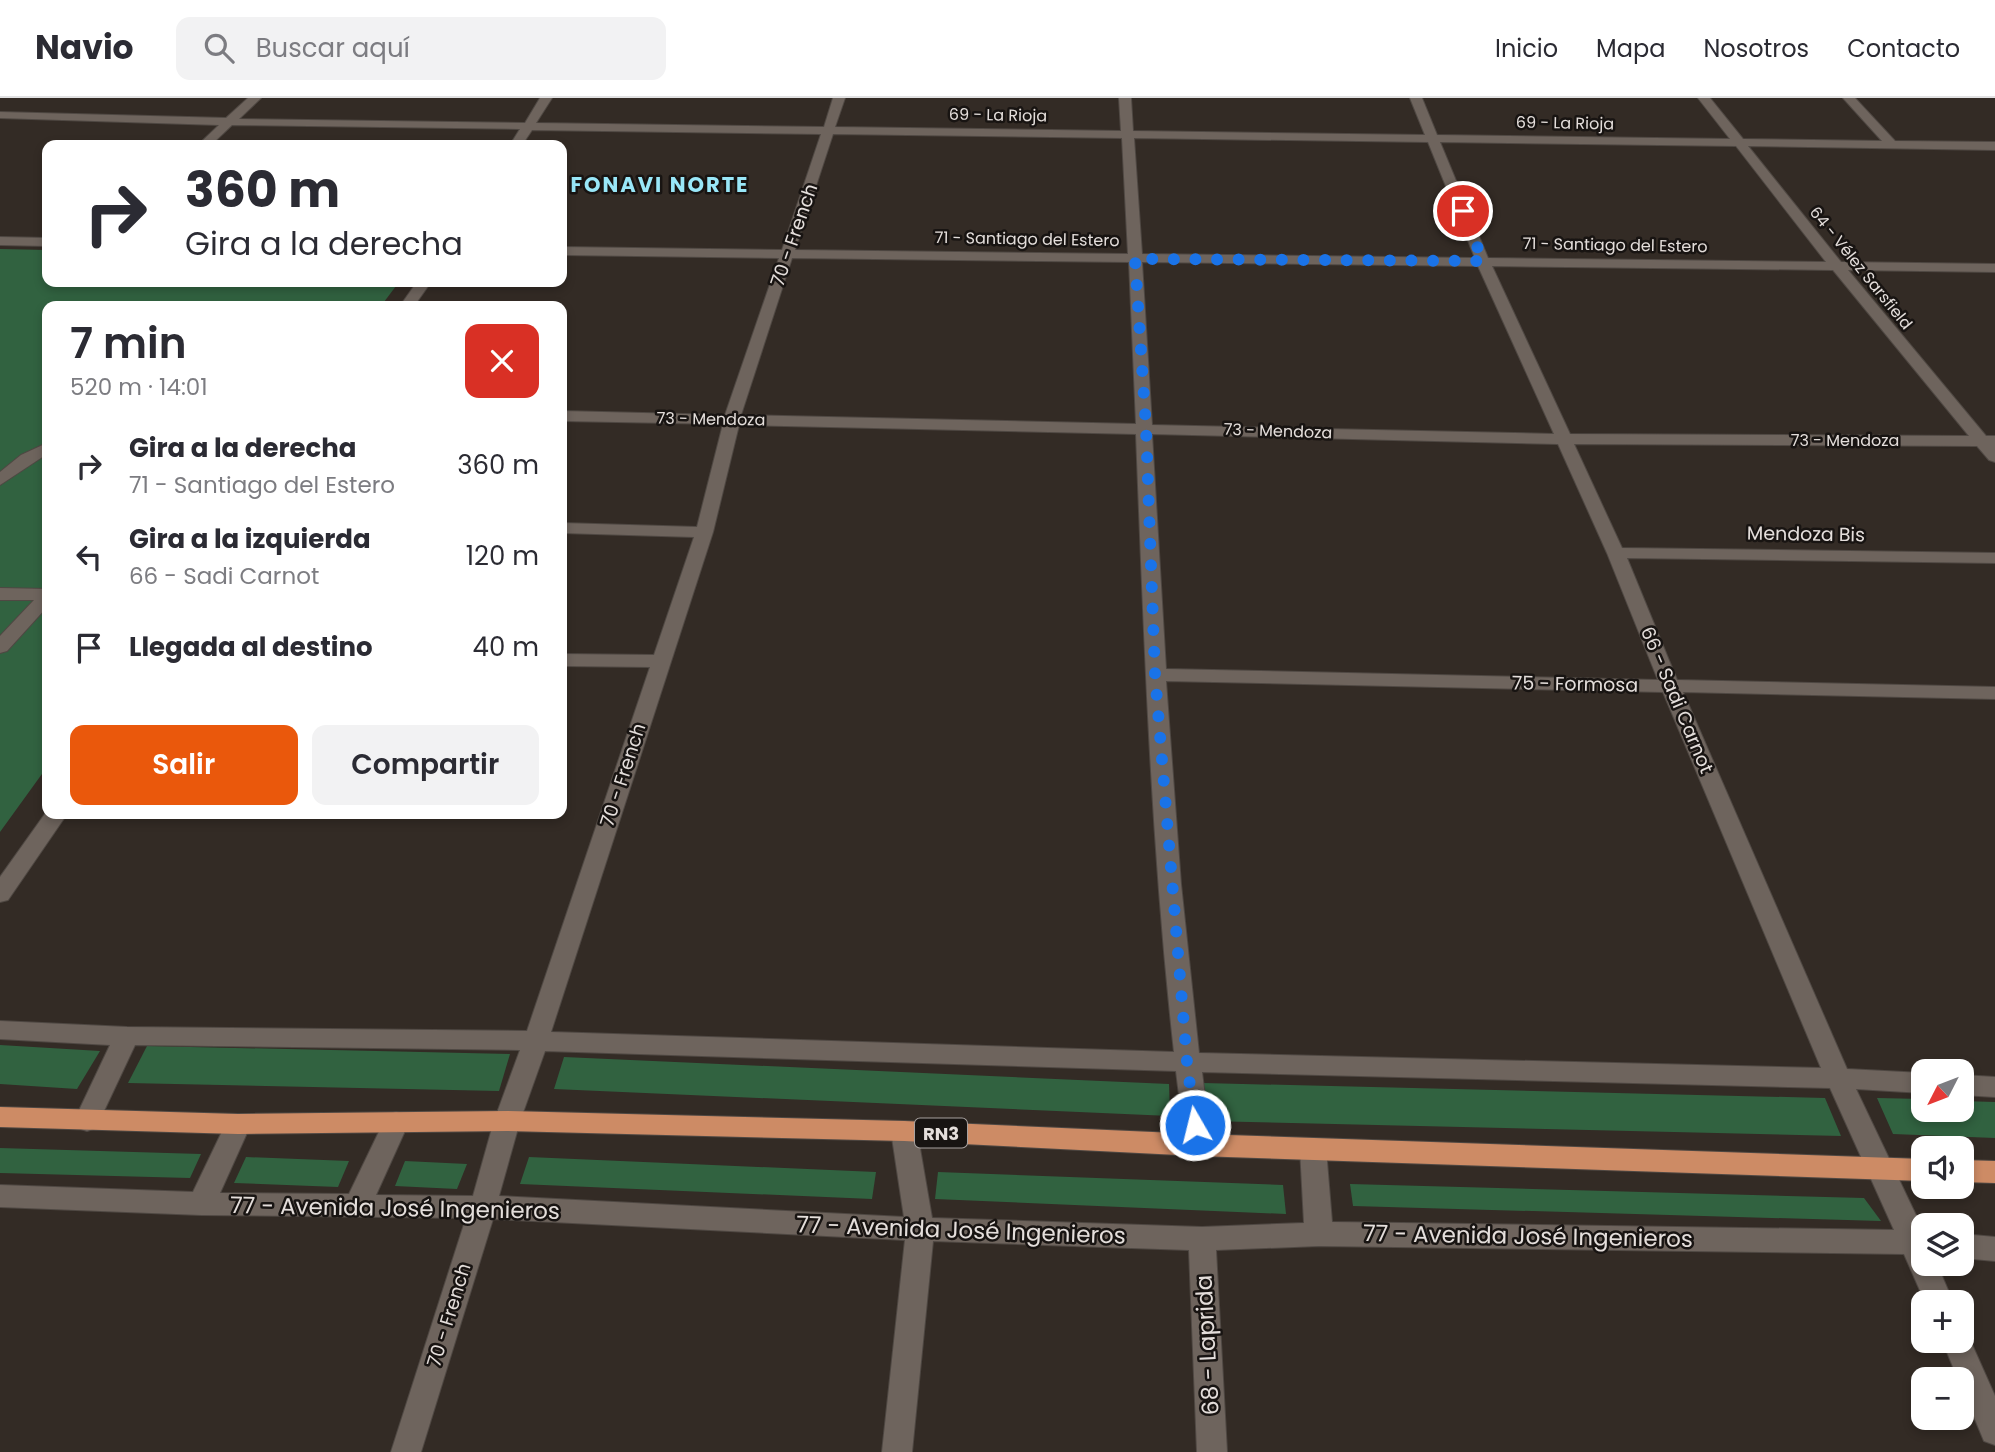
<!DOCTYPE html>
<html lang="es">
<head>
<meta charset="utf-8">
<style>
  :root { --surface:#fff; --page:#f2f2f3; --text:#2b2b33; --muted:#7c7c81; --line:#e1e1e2; --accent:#ea580c }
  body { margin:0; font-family:Poppins,sans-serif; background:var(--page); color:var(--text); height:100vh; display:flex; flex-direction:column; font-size:26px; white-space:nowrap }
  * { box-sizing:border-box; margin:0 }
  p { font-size:23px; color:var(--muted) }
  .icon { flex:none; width:38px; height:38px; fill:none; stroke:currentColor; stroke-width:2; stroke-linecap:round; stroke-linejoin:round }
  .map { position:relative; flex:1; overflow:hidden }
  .details { position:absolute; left:42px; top:203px; width:525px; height:518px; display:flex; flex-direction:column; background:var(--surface); border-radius:14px; box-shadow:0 4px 10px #0003 }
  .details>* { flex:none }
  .top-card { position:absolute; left:42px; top:42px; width:525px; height:147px; border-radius:14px; box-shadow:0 4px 10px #0003; background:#fff; color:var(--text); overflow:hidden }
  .needle { width:46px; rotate:228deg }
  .buttons { position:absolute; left:1911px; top:961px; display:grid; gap:14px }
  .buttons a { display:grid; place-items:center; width:63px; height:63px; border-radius:14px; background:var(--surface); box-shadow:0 4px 10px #0003; font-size:35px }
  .pin { position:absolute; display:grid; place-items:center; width:60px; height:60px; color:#fff; margin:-30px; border:4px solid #fff; border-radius:50%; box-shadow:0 2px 7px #0007 }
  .me { position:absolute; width:77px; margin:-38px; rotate:352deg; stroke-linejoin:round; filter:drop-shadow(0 0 5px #0008) }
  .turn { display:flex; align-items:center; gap:24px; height:147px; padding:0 28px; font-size:32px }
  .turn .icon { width:91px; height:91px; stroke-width:2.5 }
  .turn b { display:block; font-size:49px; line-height:60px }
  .round { display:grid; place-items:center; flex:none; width:74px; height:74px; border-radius:14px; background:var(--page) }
  .head { display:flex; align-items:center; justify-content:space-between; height:119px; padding:0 28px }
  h1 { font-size:42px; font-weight:600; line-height:52px }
  .button { display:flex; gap:14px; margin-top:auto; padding:14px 28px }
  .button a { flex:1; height:80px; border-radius:14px; background:var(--accent); color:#fff; font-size:28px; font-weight:600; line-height:80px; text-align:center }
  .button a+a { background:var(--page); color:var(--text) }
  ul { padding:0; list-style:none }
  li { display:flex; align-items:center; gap:21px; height:91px; padding:0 28px }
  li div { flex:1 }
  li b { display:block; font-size:26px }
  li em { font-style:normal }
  header { display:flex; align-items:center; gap:42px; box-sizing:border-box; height:98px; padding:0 35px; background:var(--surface); border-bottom:2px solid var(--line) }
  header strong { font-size:33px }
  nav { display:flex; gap:38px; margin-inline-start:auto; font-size:24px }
  .search { width:490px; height:63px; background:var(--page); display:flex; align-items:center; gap:18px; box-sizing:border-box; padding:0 24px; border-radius:14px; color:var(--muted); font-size:26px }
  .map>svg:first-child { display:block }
  .green { fill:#316240 }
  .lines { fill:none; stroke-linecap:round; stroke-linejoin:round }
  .minor-casing { stroke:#4f4843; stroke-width:2 }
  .highway-casing { stroke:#4f4843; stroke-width:2 }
  .minor { fill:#6e645d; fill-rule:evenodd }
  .highway { fill:#cd8b65; fill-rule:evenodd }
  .route { stroke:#1a73e8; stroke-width:12; stroke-dasharray:0 21.6 }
  .labels { text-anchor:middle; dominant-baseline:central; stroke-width:5; stroke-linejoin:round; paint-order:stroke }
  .far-street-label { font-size:16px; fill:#e4dedb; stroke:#181412 }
  .shield { fill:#181412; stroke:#a7a19f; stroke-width:2 }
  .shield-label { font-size:18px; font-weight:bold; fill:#e4dedb }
  .street-label { font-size:19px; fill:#e4dedb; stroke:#181412 }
  .far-district-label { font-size:21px; font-weight:bold; letter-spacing:2px; fill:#99e7f8; stroke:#181412 }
  .near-street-label { font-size:23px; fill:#e4dedb; stroke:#181412 }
</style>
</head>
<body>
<header>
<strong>Navio</strong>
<div class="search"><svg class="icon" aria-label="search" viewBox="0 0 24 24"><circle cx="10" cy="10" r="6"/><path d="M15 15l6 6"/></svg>Buscar aquí</div>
<nav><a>Inicio</a><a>Mapa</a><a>Nosotros</a><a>Contacto</a></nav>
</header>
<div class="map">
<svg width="1995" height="1354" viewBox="0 0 1995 1354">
  <rect width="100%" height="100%" fill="#332b25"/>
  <!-- green -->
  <g class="green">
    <path d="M0,151l47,1v32h352l-18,24h-334v461l-47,65z"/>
    <path d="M0,947l100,6 -23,38 -77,-5z"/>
    <path d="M147,948l363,8 -11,37 -371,-8z"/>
    <path d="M564,959l605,27 1,32 -616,-27z"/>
    <path d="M1203,985l622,15 16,38 -635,-15z"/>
    <path d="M1877,1000l46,1v11h39v-9l33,1v36l-102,-4z"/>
    <path d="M0,1050l201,6 -11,24 -190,-5z"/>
    <path d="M246,1059l103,4 -11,26 -104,-4z"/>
    <path d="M529,1059l347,15 -4,27 -352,-15z"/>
    <path d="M405,1063l62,3 -10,25 -62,-3z"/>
    <path d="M938,1074l345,13 3,29 -351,-15z"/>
    <path d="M1350,1086l514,14 17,23 -528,-15z"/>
  </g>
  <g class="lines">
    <!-- minor casing -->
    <g class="minor-casing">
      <g id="minor">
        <path d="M248,0h13l-22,21 286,4 15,-25h12l-16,25 288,4 9,-29h12l-10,29 286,4 -2,-33h12l2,33 292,4 -15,-37h12l15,37 293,4 -32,-41h12l33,41 139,2 -39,-43h12l40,43 100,1v8l-247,-4 93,116 154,2v8l-147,-2 138,166h9v26l-6,-2 -12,-14 -403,-2 48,104 373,5v10l-368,-5 50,122 318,7v12l-312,-7 164,377 76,4v20l-67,-4 67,141v34h14l16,38h-28l-21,-48 -585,-8 -103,4 11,202h-30l-8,-202 -256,-9 -21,211h-30l23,-212 -412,-21 -72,233h-30l75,-234 -265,-3 -201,-8v-22l193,7 36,-75 9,-3 9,3 4,7 -31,69 129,1 38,-79 9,-3 9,3 4,7 -33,73 97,1 21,-75 26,-71 -385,-5 -39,83 -9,3 -9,-3 -4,-7 36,-76 -110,-6v-18l127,6 400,4 123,-364 -88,-1v-12l92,1 40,-118 -132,-4v-10l135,4 26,-103 -161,-3v-10l163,4 54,-157 -217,-3v-8l220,3 39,-116 -289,-4 -10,15h-12l10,-16 -288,-4 -21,20h-13l21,-20 -219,-7v-6l226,6zM833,36l289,4 6,116 -333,-4zM1134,40l294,4 47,116 -333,-4zM1440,44l296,4 90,116 -338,-4zM792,160l337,4 7,162 -395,-9zM1142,164l336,4 76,168 -402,-9zM1492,168l341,4 136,166 -399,-2zM739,327l397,9c8,206 15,412 38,618l-623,-20 162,-500zM1152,336l406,10 49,109 51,127 -492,-11zM1166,583l497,11 158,376 -622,-15 -18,-169zM545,953l631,20 9,74 4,8 9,3 9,-3 4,-8 -9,-73 628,16 64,142 -562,-8 -6,-73 -4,-8 -9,-3 -9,3 -4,8 4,74 -102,4 -270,-9 -15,-87 -4,-7 -9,-3 -9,3 -4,7 13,86 -405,-21 21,-75z"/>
        <path d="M0,139l47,1v8l-47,-1z"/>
        <path d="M417,184h14l-17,24h-14z"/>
        <path d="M47,345v11l-47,31v-13l21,-17z"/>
        <path d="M0,490l47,1v18l-40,44 -7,2v-17l34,-36h-34z"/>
        <path d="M47,713v3h20l-59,86 -8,2v-25z"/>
        <path d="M1962,977l33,2v20l-33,-2z"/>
        <path d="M1962,1136l33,3v24l-33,-3z"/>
        <path d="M1962,1231l4,2 29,65v49l-11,-4 -22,-53v-9h-4l-16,-39h20z"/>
      </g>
    </g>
    <!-- highway casing -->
    <g class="highway-casing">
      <g id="highway">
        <path d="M0,1009l238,7 269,-3 397,10 294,13 725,25v22l-725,-25 -294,-15 -397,-10 -269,3 -238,-7z"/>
        <path d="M1962,1062l33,1v22l-33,-1z"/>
      </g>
    </g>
    <!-- minor -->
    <use href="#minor" class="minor"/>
    <!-- highway -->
    <use href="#highway" class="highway"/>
  </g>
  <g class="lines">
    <!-- route -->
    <path class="route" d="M1195,1027l-8,-63 -32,-387 -9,-247 -11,-169 348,2 -20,-50"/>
  </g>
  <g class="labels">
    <!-- far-street labels -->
    <g class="far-street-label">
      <text transform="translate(998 17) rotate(1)">69 - La Rioja</text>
      <text transform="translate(1565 25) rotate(1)">69 - La Rioja</text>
      <text transform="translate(1027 141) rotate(1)">71 - Santiago del Estero</text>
      <text transform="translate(1615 147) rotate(1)">71 - Santiago del Estero</text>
      <text transform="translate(1861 170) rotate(51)">64 - Vélez Sarsfield</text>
      <text transform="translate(711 321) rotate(1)">73 - Mendoza</text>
      <text transform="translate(1278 333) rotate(2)">73 - Mendoza</text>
      <text x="1845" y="342">73 - Mendoza</text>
    </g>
    <!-- shield labels -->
    <rect class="shield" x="915" y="1020.5" width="52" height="29" rx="5"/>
    <g class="shield-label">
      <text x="941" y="1035">RN3</text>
    </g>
    <!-- street labels -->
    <g class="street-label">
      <text transform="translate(794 137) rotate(-71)">70 - French</text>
      <text transform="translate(1806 436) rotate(1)">Mendoza Bis</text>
      <text transform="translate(1575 586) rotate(1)">75 - Formosa</text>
      <text transform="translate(1677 602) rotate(67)">66 - Sadi Carnot</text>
      <text transform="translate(623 677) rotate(-72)">70 - French</text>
      <text transform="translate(449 1217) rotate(-73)">70 - French</text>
    </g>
    <!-- far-district labels -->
    <g class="far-district-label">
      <text x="660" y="86">FONAVI NORTE</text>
    </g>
    <!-- near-street labels -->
    <g class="near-street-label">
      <text transform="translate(395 1110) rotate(1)">77 - Avenida José Ingenieros</text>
      <text transform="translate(961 1132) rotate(2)">77 - Avenida José Ingenieros</text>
      <text transform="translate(1528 1138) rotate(1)">77 - Avenida José Ingenieros</text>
      <text transform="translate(1207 1247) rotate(-93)">68 - Laprida</text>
    </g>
  </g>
</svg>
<div class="buttons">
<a><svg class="needle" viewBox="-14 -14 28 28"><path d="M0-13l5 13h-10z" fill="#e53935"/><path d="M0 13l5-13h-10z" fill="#7c7c81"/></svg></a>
<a><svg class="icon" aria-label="sound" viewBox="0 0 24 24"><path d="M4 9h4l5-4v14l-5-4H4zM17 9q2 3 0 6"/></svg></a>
<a><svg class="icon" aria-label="layers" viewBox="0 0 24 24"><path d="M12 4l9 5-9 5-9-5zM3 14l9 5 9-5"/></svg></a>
<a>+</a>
<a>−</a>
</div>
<div class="pin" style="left:1463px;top:113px;background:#d93025"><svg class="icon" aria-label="arrive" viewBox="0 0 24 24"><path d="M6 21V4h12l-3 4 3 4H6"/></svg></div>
<svg class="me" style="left:1195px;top:1027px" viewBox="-20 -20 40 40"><circle r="17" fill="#1a73e8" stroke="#fff" stroke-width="3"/><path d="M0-11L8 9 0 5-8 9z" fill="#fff"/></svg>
<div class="top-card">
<div class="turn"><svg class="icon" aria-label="right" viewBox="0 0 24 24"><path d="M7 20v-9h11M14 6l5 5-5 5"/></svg><div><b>360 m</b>Gira a la derecha</div></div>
</div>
<section class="details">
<div class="head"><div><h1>7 min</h1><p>520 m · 14:01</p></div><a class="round" style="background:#d93025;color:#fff"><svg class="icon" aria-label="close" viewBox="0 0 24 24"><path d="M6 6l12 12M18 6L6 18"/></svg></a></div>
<ul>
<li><svg class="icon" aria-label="right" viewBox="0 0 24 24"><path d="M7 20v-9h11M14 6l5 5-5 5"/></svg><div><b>Gira a la derecha</b><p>71 - Santiago del Estero</p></div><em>360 m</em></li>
<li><svg class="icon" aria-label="left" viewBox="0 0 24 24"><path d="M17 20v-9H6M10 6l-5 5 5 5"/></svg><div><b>Gira a la izquierda</b><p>66 - Sadi Carnot</p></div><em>120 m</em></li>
<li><svg class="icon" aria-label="arrive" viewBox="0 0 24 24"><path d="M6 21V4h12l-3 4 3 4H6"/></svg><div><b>Llegada al destino</b></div><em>40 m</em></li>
</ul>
<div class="button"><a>Salir</a><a>Compartir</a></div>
</section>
</div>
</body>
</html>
